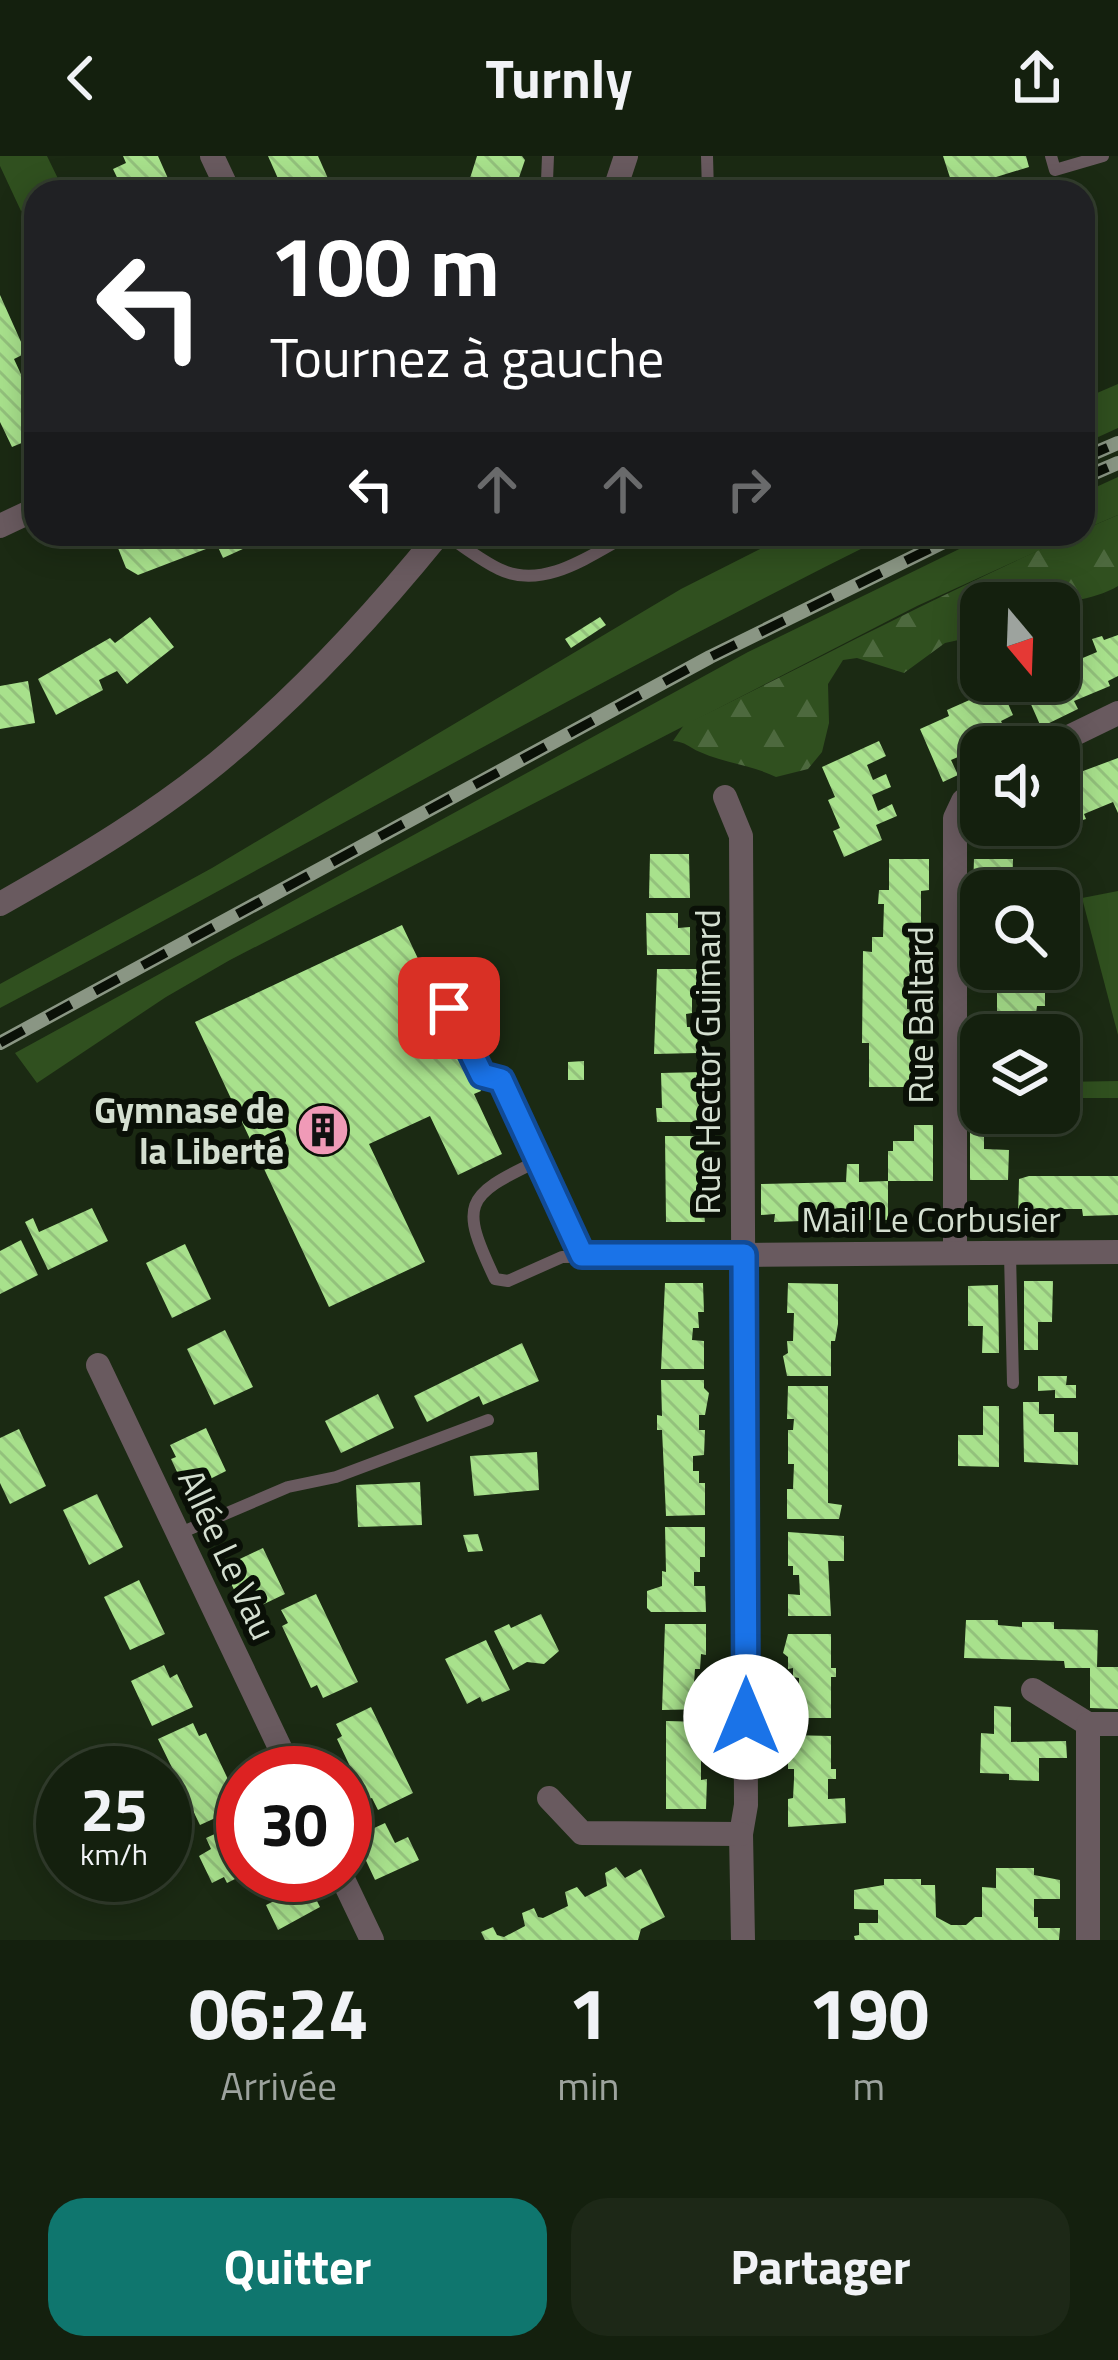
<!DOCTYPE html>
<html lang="fr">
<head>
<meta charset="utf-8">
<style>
  :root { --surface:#14200e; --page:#1d2817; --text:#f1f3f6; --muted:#9da39e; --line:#333e2e; --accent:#0f766e }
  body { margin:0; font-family:"Titillium Web",sans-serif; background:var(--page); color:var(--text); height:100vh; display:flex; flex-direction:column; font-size:45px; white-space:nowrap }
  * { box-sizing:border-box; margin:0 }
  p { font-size:39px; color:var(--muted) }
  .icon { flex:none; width:66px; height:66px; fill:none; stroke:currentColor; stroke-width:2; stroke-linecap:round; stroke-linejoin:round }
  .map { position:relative; height:1784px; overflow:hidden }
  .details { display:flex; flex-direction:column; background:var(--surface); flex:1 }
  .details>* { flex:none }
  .hud { position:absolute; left:24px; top:24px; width:1071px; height:366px; border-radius:36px; box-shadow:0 6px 30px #0003,0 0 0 3px var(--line); background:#202124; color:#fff; overflow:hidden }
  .needle { width:78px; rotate:161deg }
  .controls { position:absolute; left:960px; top:426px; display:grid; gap:24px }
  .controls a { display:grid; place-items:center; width:120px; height:120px; border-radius:24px; background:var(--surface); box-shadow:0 6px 30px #0003,0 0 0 3px var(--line); font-size:60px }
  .speed { position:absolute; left:36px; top:1590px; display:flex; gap:24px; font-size:60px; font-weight:700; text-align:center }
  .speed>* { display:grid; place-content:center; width:156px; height:156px; border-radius:50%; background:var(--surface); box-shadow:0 6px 30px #0003,0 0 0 3px var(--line); line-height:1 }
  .speed small { font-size:30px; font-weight:400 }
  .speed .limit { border:18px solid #d22; background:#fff; color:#111 }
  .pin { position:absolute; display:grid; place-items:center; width:102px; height:102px; color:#fff; margin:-51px; border-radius:24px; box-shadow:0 6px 18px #0006 }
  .me { position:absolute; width:132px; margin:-66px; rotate:0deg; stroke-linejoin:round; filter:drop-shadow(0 0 9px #0008) }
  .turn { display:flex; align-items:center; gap:42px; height:252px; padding:0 48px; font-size:54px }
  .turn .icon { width:156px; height:156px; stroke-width:2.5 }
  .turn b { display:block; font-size:84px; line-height:102px }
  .lanes { display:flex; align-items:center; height:114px; padding:0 48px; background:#0003; justify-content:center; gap:60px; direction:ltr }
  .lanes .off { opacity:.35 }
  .eta { display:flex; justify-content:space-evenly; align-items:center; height:204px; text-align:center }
  .eta b { font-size:72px; font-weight:700; line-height:84px }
  .action { display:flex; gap:24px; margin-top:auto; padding:24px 48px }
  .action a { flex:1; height:138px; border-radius:36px; background:var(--accent); color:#fff; font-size:48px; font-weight:700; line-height:138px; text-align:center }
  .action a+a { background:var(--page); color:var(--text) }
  header { display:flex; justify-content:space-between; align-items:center; height:156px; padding:0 48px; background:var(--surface); font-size:54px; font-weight:700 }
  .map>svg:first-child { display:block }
  .green { fill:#30501f }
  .forest { fill:url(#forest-firs) }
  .building { fill:url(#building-back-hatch) }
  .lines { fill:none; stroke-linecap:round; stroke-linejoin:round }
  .lane { stroke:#695a5f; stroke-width:12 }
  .street { stroke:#695a5f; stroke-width:24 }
  .rail-casing { stroke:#8a9684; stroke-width:14 }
  .rail { stroke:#0a1007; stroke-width:9; stroke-dasharray:27; stroke-linecap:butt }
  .route-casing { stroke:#114b97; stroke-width:30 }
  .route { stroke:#1a73e8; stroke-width:21 }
  .labels { text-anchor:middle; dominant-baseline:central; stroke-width:12; stroke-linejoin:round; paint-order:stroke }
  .street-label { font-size:36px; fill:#d4dfd0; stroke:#0a1007 }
  .poi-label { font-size:36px; font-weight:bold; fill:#d4dfd0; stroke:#0a1007; text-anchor:end }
</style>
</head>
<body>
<header><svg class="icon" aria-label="back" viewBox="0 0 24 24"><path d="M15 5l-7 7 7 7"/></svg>Turnly<svg class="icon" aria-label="share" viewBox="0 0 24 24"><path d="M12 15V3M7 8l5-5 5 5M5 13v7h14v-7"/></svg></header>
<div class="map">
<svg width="1118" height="1784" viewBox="0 0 1118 1784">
  <defs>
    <pattern id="forest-firs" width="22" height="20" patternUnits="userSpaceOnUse" patternTransform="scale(3)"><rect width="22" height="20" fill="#30501f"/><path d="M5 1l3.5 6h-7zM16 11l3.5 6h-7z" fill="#4d693e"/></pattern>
    <pattern id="building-back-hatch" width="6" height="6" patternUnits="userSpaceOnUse" patternTransform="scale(3)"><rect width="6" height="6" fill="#a8e18c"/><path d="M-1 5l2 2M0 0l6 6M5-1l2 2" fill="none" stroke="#93c17c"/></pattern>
  </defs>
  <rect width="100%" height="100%" fill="#1b2a13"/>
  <!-- green -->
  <g class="green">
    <path d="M0,0h47l17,35 -28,1v12l-15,7 -21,-45z"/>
    <path d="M1118,228v44l-35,16v-45z"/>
    <path d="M1118,321v38l-35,15v-37z"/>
    <path d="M790,378h101c-301,149 -593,317 -891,474v-24l212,-116 469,-279z"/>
    <path d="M990,378h85l-158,72 -687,354 -64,37 -129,86 -22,-30 733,-401z"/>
    <path d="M1118,735v144l-36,-137z"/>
    <path d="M1118,925v17h-59v-16z"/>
  </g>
  <!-- forest -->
  <path class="forest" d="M1118,359v71c-37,22 -93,17 -137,17v32l-36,8 -41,30 -47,-15 -14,2 -15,24 1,39 -7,29 -14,17 -32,8c-24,-12 -52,-14 -76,-25 -12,-5 -14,-10 -27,-11l11,-16c130,-64 258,-132 391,-191h8v-4z"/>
  <!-- building -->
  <g class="building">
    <path d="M123,0h35l16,36h-50l-11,-23 13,-6z"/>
    <path d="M268,0h50l16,36h-50z"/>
    <path d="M477,0h45l3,4 -11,32 -48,-1z"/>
    <path d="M943,0h83l3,11 -75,23z"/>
    <path d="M0,139l26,58 -12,6 22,48v30l-24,10 -12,-25z"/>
    <path d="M149,378h50l7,15 -68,26 -12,-7 -8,-20z"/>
    <path d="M212,378h51l2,5 -42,19z"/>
    <path d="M150,461l24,30 -47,37 -10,-13 -18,9 4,10 -47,25 -18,-36 72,-41 5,5z"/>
    <path d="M600,461l6,8 -35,23 -6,-9z"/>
    <path d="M1118,479v41l-10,5 2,5 -36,15 4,8 -37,18 -15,-34 33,-12v-13l38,-16 -5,-13 10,-3 2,4z"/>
    <path d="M28,525l7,42 -35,6v-43z"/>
    <path d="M992,525h6l15,34 -12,6 9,20 -16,6 -4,-10 -13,6 4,17 -11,5 -5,-11 -14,6 7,15 -15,7 -23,-53 29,-13 -2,-6 27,-12 -3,-8z"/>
    <path d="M879,585l7,15 -19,9 6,15 13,-6 5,13 -19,8 6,16 14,-7 5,12 -21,9 6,15 -38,17 -11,-26 7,-3 -12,-28 7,-3 -13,-30z"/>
    <path d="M1118,602v55l-5,-11 -29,12 2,5 -13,4 -4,-10 -10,4v-37z"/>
    <path d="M650,698h39l1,44h-41z"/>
    <path d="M889,703h40v31l-8,1v45h-6l-1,47 -7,1v25l7,1 -1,46h6v31h-50v-44h-7l1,-92 9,1v-15h11l1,-33h-6l1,-14h10z"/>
    <path d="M974,703h39l-1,32 -39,-2z"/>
    <path d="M646,757h32v15l12,-1v28h-43z"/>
    <path d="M402,769l79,166 -7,3 28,60 -44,21 -28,-59 -61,28 56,118 -96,45 -134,-285z"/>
    <path d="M657,813h40v29h-5v15l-6,1 1,13h10l1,26 -44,1z"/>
    <path d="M989,813h38v13h11v-7h7v31h-8l-1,7h-9l-1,22h-38v-23l9,-1v-28h-8z"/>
    <path d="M584,905v19h-16v-18z"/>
    <path d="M703,916l6,21 -5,5v10l-4,-1v15h-43l-1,-14h6l-1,-35z"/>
    <path d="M984,967v26l25,1 -1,30h-38v-56z"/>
    <path d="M914,969h19v56h-45v-30h5v-10h21z"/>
    <path d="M665,980h39v32h-4v12l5,42h-39z"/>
    <path d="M847,1008h12v18l29,-1v39h-30v-7h-28v7l-56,2 1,-8 -14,1v-31l85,-2z"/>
    <path d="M1029,1020h89v39l-35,1 -1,-7h-28v7l-36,2 1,-39z"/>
    <path d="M92,1052l16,33 -60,29 -23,-48 8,-4 6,14z"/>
    <path d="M21,1084l17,35 -38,19v-43z"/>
    <path d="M185,1088l26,55 -39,19 -26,-55z"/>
    <path d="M1024,1125h29l-1,41h-14v28h-14z"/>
    <path d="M665,1127h38l1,29h-6l1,16h-6l-1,12 12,1v28h-43z"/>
    <path d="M788,1127l50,1v40l-3,17h-4v35h-44l-4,-20 5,-3 -1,-12h6l1,-28h-7z"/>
    <path d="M998,1129l1,68h-17l1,-27h-15v-40z"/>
    <path d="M225,1174l28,57 -39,18 -27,-56z"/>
    <path d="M522,1187l17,38 -56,24 -4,-9 -52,26 -13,-26z"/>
    <path d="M1038,1220h29l-1,9h10v13h-21v-8l-17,1z"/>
    <path d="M661,1224h43v8l5,5 -4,22h-6v15h6l-1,25 -11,1v15h6v12h6v32l-39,1 -4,-86h-5v-15l5,1z"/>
    <path d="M788,1230h40v117l14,2 -3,14h-52v-30h6l1,-25h-6v-34h5l1,-11h-7z"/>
    <path d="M378,1238l16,34 -53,25 -16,-32z"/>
    <path d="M1023,1246h16v12h15v18h24v33l-54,-3z"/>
    <path d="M983,1250h16v61l-41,-1v-31h25z"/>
    <path d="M206,1272l20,43 -40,20 -15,-32 5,-2 -6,-12z"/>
    <path d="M19,1273l27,57 -36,18 -10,-21v-45z"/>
    <path d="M537,1296l2,38 -65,6 -4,-40z"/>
    <path d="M420,1326l2,43 -64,2 -2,-42z"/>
    <path d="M97,1338l26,53 -34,18 -26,-55z"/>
    <path d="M665,1371h40v30h-5v15h-6v14h11l1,26h-55l-4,-4v-17l15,-5v-15l4,1z"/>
    <path d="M788,1376l56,4v25h-16l3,55h-43v-22l12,1 -1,-20h-6v-9h-5z"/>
    <path d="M478,1378l5,17 -15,1 -5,-17z"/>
    <path d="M263,1392l22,46 -36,17 -5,-13 -5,2 -16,-33z"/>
    <path d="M139,1424l26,54 -35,16 -26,-53z"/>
    <path d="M316,1438l42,88 -35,16 -6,-13 -6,3 -29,-62 6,-3 -7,-13z"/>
    <path d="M541,1458l18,37 -15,13 -17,-2 -14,8 -19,-39 15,-7 2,4z"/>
    <path d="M966,1464h32v5l24,2v-5h32v7l44,1 -1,37h21v42l-28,-1v-40h-25l-1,-7 -100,-3z"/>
    <path d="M665,1468h41v31l-5,-1 -1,15h-5l-1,14h12l1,26 -45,1z"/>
    <path d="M788,1478h43v34h5v9h-5v41h-43v-22h11v-18l-6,-1v-9l-5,1v-12l-5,-4z"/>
    <path d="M486,1484l24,50 -28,12 -2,-5 -13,7 -22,-45z"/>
    <path d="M164,1509l6,13 7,-4 16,33 -41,19 -21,-45z"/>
    <path d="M994,1550l17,1v35l55,-1 1,17h-28v23l-30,-1v-6l-29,-1 1,-40 13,1z"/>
    <path d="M371,1551l42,86 -35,17 -6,-12 -6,2 -29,-61 5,-3 -6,-12z"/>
    <path d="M666,1565l40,1 1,29h-6v29l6,-1 -1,30h-40z"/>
    <path d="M193,1567l6,13 7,-3 29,61 -6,3 6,12 -35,16 -42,-86z"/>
    <path d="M788,1579l43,1v33h5v10h-8v20l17,-1 1,25 -58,4v-28l5,-1 1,-19v-10h-6v-9l-5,-5z"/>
    <path d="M243,1665v54l-16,8 -3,-6 -12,6 -13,-27 12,-7 -5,-11z"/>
    <path d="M385,1667l10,20 13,-6 11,23 -44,20 -20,-43z"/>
    <path d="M616,1711l9,11 16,-9 24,48 -24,12 -3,11h-153l-4,-8 12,-5 4,8 7,2 21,-11 -3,-13 12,-5 4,9 5,1 25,-12 -3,-14 12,-5 8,10 22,-11 -2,-13z"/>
    <path d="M996,1712h38v7l26,5v19h-26v18h4v11h22l-1,12h-204l-1,-4 5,-1v-12h19v-13l-24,-1v-19l30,-5v-6h37v6h14l1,32 15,8h15l9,-8h7v-30l14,1z"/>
    <path d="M277,1719h27l16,32 -42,23 -12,-25 12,-6 -9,-20z"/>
  </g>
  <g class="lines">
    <!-- lane -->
    <g class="lane">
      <path d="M707,0l1,36"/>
      <path d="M1051,0l4,14 48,-14"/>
      <path d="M547,25l1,-25"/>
      <path d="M444,378c18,11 36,26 55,35 45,22 93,-15 131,-35"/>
      <path d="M449,852l33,67 19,5 81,175"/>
      <path d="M538,1005c-75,35 -78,44 -43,118l13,2 54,-24 181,-2"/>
      <path d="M1010,1098l3,129"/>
      <path d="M178,1378l110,-47 48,-10 152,-57"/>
    </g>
    <!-- street -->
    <g class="street">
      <path d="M212,0l17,36"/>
      <path d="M614,36l12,-36"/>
      <path d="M0,370l36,-17"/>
      <path d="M1048,591l70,-34"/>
      <path d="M725,641l16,39 5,969 -5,29 2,106"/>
      <path d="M0,748c78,-44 161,-93 230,-152 77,-65 145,-139 209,-218"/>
      <path d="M955,1097v-435l8,-17 18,-14"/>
      <path d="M744,1099l374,-3"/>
      <path d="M98,1209l194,408"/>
      <path d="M1033,1534l55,34"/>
      <path d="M549,1642l33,35 159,1"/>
      <path d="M341,1719l31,65"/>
      <path d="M1088,1784v-216h30"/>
    </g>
    <!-- rail casing -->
    <g class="rail-casing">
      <g id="rail">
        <path d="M1083,302l35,-15"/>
        <path d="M1083,322l35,-15"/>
        <path d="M0,887l710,-386 250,-123"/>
      </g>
    </g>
    <!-- rail -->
    <use href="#rail" class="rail"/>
  </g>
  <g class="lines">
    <!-- route casing -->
    <g class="route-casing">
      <path id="route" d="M449,852l33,67 19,5 81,175h162l2,462"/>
    </g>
    <!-- route -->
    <use href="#route" class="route"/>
  </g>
  <!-- icons -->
  <defs>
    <g id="building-disc" transform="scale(2.7)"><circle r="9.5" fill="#f09ab7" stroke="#0a1007"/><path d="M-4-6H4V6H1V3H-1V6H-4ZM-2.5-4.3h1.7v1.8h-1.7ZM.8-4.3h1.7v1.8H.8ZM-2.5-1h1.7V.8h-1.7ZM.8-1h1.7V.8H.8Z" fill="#111"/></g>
  </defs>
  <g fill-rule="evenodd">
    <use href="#building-disc" x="323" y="974"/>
  </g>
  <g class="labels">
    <!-- street labels -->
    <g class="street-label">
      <text transform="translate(919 859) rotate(-90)">Rue Baltard</text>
      <text transform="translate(706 906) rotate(-90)">Rue Hector Guimard</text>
      <text x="931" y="1062">Mail Le Corbusier</text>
      <text transform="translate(228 1398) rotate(65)">Allée Le Vau</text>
    </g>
    <!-- poi labels -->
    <g class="poi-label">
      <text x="284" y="953">Gymnase de<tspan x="284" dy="41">la Liberté</tspan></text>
    </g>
  </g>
</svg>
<div class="controls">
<a><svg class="needle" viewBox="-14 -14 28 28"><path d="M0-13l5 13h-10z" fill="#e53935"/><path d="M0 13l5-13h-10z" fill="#9da39e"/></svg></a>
<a><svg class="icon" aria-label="sound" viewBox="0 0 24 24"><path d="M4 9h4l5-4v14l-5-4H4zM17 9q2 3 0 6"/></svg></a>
<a><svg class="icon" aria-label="search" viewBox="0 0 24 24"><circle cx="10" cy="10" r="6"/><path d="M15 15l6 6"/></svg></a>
<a><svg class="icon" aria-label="layers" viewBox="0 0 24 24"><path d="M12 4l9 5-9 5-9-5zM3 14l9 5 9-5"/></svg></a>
</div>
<div class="speed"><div>25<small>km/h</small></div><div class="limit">30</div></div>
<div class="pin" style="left:449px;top:852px;background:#d93025"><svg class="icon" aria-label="arrive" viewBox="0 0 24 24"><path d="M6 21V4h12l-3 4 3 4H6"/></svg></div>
<svg class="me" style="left:746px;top:1561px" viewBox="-20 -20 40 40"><circle r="19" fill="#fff"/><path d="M0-13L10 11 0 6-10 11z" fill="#1a73e8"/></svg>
<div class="hud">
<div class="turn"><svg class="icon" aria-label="left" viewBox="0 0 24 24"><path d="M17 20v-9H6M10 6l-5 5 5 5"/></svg><div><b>100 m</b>Tournez à gauche</div></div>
<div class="lanes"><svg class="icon" aria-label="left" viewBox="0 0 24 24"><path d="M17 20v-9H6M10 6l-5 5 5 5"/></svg><svg class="icon off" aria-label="ahead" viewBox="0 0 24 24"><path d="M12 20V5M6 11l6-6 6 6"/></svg><svg class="icon off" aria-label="ahead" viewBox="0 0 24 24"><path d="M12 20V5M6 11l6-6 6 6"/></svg><svg class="icon off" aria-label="right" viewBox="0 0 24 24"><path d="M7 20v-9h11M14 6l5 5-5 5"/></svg></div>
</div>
</div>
<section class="details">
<div class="eta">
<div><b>06:24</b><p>Arrivée</p></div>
<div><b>1</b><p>min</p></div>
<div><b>190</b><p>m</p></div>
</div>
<div class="action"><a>Quitter</a><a>Partager</a></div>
</section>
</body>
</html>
